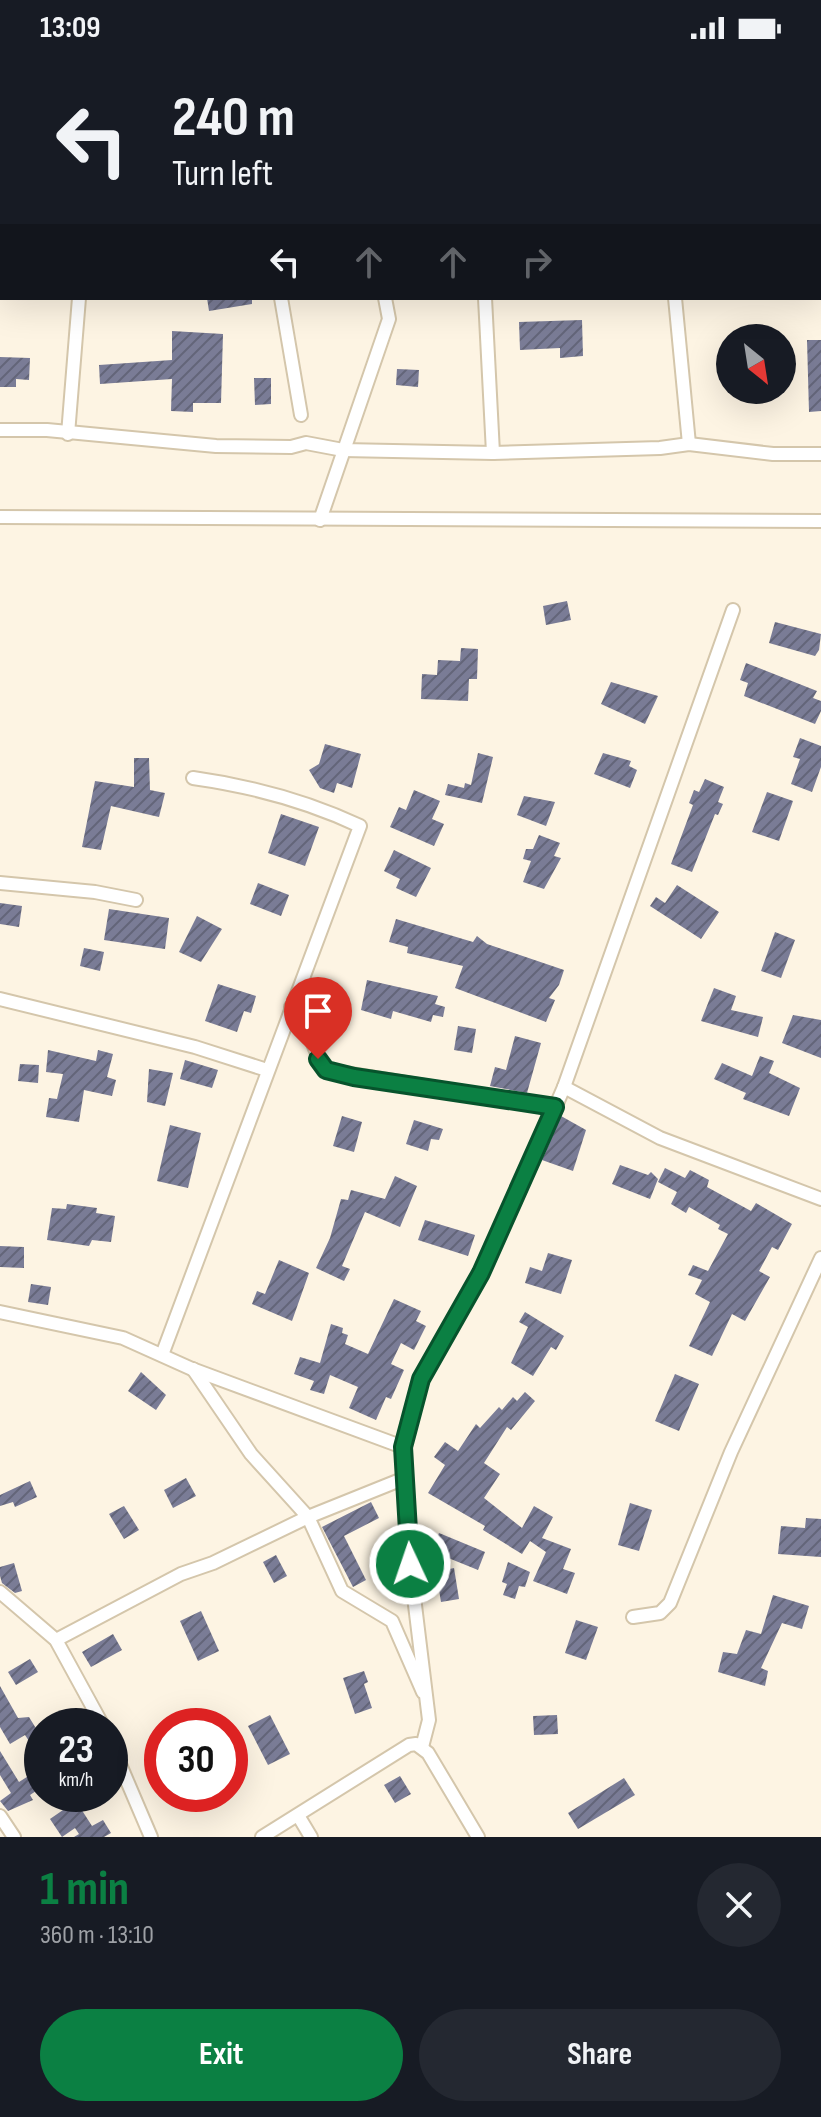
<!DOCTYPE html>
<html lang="en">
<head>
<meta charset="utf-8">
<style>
  :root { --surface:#171b24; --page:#242831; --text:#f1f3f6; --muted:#9ea1a6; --accent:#0b8043 }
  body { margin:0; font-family:"Sofia Sans Condensed",sans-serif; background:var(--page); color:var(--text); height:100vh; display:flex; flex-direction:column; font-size:30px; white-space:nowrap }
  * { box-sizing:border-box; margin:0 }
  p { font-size:26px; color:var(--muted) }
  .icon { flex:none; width:44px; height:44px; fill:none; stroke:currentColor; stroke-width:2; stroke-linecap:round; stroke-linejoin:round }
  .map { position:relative; height:1781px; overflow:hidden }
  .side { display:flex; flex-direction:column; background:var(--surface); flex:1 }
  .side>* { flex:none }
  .guide { position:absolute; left:0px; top:0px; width:822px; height:244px; box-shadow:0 8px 32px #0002; background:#171b24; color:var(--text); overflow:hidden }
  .needle { width:52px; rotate:150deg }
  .controls { position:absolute; left:716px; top:268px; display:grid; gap:16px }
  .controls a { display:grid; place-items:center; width:80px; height:80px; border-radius:50%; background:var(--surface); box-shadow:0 8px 32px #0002; font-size:40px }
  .speed { position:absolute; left:24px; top:1652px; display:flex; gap:16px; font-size:40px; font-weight:700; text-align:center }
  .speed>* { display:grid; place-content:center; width:104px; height:104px; border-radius:50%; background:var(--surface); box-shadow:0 8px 32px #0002; line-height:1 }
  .speed small { font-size:20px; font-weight:400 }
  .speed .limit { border:12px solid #d22; background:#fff; color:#111 }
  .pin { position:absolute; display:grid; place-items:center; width:68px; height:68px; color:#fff; margin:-82px -34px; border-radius:50% 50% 50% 0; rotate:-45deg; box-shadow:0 0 8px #0007 }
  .pin .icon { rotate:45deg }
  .me { position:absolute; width:88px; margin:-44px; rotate:357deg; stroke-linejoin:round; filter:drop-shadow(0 0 6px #0008) }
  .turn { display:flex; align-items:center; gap:28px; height:168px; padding:0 40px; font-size:36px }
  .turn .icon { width:104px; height:104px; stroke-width:2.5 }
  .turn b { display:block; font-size:56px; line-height:68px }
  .lanes { display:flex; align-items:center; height:76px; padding:0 40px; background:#0003; justify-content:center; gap:40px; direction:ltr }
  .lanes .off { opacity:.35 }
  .round { display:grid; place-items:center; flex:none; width:84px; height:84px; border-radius:42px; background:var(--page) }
  .head { display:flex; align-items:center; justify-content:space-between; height:136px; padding:0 40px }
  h1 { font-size:48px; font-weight:700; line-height:60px; color:var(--accent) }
  .button { display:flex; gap:16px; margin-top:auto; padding:16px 40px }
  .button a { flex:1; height:92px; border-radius:48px; background:var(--accent); color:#fff; font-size:32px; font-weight:700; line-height:92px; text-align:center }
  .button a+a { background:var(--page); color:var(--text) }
  .status { display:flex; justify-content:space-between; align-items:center; height:56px; padding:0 40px; background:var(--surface); direction:ltr }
  .status svg { height:22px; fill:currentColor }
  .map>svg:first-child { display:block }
  .building { fill:url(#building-hatch) }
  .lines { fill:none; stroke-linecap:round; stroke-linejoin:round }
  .minor-casing { stroke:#d4c6ab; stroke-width:16 }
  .minor { stroke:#fff; stroke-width:12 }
  .route-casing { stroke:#07532c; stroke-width:20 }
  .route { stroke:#0b8043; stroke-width:14 }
</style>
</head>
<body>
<div class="status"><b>13:09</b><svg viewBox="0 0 49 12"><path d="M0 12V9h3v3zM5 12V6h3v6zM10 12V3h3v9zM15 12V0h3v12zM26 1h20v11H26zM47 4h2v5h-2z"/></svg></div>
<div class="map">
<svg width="821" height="1781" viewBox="0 0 821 1781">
  <defs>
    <pattern id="building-hatch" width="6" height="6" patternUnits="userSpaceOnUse" patternTransform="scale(2)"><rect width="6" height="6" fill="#7a7c96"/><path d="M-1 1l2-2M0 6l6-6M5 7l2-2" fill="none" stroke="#636579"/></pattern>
  </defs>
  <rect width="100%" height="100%" fill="#fdf4e3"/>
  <!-- building -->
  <g class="building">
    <path d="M207,242h45v6l-43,7z"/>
    <path d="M582,264l1,36 -23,2v-10l-40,2 -1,-28z"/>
    <path d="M172,275l51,3 -2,69h-28v9l-22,-1 1,-32 -72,5 -1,-19 73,-5z"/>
    <path d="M807,284h14v71l-12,1z"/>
    <path d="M0,301l30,1 -1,22 -13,-1v8h-16z"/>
    <path d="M397,313l22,1 -1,17 -22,-2z"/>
    <path d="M254,322h17v26l-16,1z"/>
    <path d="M567,545l4,19 -25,5 -3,-19z"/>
    <path d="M775,566l46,12 -2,16 -4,6 -46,-13z"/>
    <path d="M461,592l17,1 -1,30h-8l-1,22 -47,-2 1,-25 15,1 1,-15 22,1z"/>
    <path d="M746,607l71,28 -4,7 8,3v10l-6,13 -71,-28 4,-13 -8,-3z"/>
    <path d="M611,626l47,14 -13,28 -44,-20z"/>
    <path d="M800,682l21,8v21l-9,25 -21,-8 9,-25 -7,-2z"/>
    <path d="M325,688l36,10 -9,34 -15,-5 -3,10 -14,-5 -11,-18 10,-6z"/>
    <path d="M478,697l15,4 -11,46 -37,-8 3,-11 16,4 1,-5 6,2z"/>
    <path d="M603,697l28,8 -2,5 8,4 -7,18 -36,-14z"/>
    <path d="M134,702h15l1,32 15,3 -6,24 -48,-11 -10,44 -19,-3 13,-66 39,6z"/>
    <path d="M705,723l19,8 -6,15 5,2 -5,11 -3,-1 -23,58 -21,-8 22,-59 -4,-2 5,-13 5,2z"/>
    <path d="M414,734l26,11 -8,18 12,5 -10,22 -44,-19 9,-20 7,3z"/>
    <path d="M767,736l26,9 -14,40 -27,-9z"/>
    <path d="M524,740l31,6 -9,24 -29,-11z"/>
    <path d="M281,758l38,13 -14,39 -37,-13z"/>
    <path d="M539,779l21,8 -6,13 7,2 -17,31 -21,-7 8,-21 -8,-2 3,-10h7z"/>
    <path d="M394,794l37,18 -15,29 -20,-9 4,-9 -16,-8z"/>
    <path d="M258,827l31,12 -8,21 -31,-12z"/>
    <path d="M677,829l42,27 -18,27 -51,-33 6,-9 9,6z"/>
    <path d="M0,847l22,3 -3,21 -19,-3z"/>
    <path d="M109,853l60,9 -4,31 -61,-9z"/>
    <path d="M197,860l25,13 -21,33 -22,-10z"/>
    <path d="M396,863l77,23 4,-6 10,8 77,26 -5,15 -10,13 6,2 -9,22 -91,-34 8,-22 -56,-13 1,-6 -19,-5z"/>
    <path d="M775,876l20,8 -14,38 -20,-7z"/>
    <path d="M84,892l20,4 -4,19 -20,-5z"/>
    <path d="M367,924l71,16 -3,8 10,3 -2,10 -10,-2 -2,7 -38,-11 -2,8 -30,-9z"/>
    <path d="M218,928l38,12 -5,17 -7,-2 -7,21 -32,-11z"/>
    <path d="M714,932l22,8 -5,14 32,7 -5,20 -57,-16z"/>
    <path d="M793,959l28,5v38l-39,-15z"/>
    <path d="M458,970l18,3 -4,24 -18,-3z"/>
    <path d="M515,980l26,7 -14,50 -37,-7 5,-19 11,3z"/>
    <path d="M48,994l48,11 2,-11 15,4 -6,23 9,3 -4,16 -28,-6 -5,32 -33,-5 3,-19 8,1 6,-25 -17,-2z"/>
    <path d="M760,1000l14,5 -5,12 31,15 -11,28 -46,-17 3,-6 -32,-14 8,-16 30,13z"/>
    <path d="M185,1004l33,10 -6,18 -32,-9z"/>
    <path d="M20,1008l19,1 -1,18 -20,-2z"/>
    <path d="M149,1013l24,4 -8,33 -18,-4z"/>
    <path d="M342,1060l20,6 -8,30 -21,-6z"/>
    <path d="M561,1060l25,14 -13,41 -31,-11z"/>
    <path d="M414,1064l29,9 -4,11 -8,-1 -3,12 -22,-7z"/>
    <path d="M170,1069l31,8 -13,55 -31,-7z"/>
    <path d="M620,1109l28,10 3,-3 7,7 -8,20 -38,-15z"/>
    <path d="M665,1112l20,10 5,-8 19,10 -2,7 44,24 5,-8 36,21 -14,26 -6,-3 -13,24 11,6 -25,44 -13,-7 -20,42 -23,-10 21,-44 -15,-8 7,-14 -14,-5 5,-10 15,6 20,-37 -10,-5 2,-4 -31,-18 -3,6 -15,-9 6,-12 -19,-10z"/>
    <path d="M395,1120l22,10 -17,41 -35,-15 -23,54 8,3 -6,12 -28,-13 14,-30 11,-39 7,1 3,-10 34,9z"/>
    <path d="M67,1148l30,4 -1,5 19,3 -4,26 -19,-2 -3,6 -42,-6 5,-32 14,1z"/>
    <path d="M425,1164l50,15 -7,21 -50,-16z"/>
    <path d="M0,1190l24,1v21l-24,-1z"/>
    <path d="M548,1197l24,7 -11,34 -36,-11 5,-16 12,4z"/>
    <path d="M279,1204l30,13 -17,48 -40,-17 5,-13 8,3z"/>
    <path d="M31,1228l20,3 -3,18 -20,-3z"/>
    <path d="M394,1243l27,12 -5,10 10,5 -12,24 -13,-7 -10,21 13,6 -13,29 -5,-2 -10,23 -27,-12 9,-21 -28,-12 -6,19 -14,-4 4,-9 -20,-7 6,-17 20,6 11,-39 12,4 -1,5 6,2 -3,9 23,10z"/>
    <path d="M525,1256l39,24 -8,14 -5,-3 -18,29 -22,-13 17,-36 -9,-5z"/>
    <path d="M141,1316l25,23 -10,15 -28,-19z"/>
    <path d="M675,1318l24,10 -20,47 -24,-10z"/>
    <path d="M525,1336l10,9 -24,29 -4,-3 -23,36 16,11 -16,24 38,30 12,-22 19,11 -11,21 29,11 -8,20 12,4 -8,21 -34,-13 13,-29 -16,-11 -8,13 -39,-24 2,-4 -57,-33 17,-28 -11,-8 11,-15 13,9 18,-27 4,4 19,-21 3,3 11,-13 4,4z"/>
    <path d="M186,1422l10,18 -23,12 -9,-18z"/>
    <path d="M30,1425l7,16 -22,10 -2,-5 -13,4v-11z"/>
    <path d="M371,1446l8,16 -35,18 22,44 -13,7 -31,-60z"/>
    <path d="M630,1447l22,7 -13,41 -21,-6z"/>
    <path d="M124,1450l15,24 -15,9 -15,-25z"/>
    <path d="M806,1462l15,1v38l-43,-3 3,-28 24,2z"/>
    <path d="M439,1477l46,19 -7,18 -47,-19z"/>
    <path d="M276,1499l11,21 -13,7 -11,-21z"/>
    <path d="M508,1506l22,10 -5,15 -6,-1 -4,13 -12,-4 4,-11 -5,-2z"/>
    <path d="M14,1507l8,28 -7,2 -13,-10 -2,-7v-9z"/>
    <path d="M454,1512l5,31 -18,3 -5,-30z"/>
    <path d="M773,1539l36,11 -7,23 -20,-6 -21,45 7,3 -3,15 -47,-14 5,-20 14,2 9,-24 15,4z"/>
    <path d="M201,1555l18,40 -21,10 -18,-40z"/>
    <path d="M576,1564l22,7 -12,33 -21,-7z"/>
    <path d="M113,1578l9,16 -31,17 -9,-15z"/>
    <path d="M30,1603l8,13 -22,13 -8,-13z"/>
    <path d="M364,1615l4,11 -4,2 8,24 -17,6 -12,-36z"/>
    <path d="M0,1630l18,32 11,-1 8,13 5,-3v14l-9,6 -8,-12 -15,9 -10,-17z"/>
    <path d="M270,1659l20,39 -22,11 -20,-39z"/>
    <path d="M557,1659l1,19 -24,1 -1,-19z"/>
    <path d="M0,1695l19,31 11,-7 9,14 -9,6 3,5 -25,11 -8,-10 11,-8 -11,-18z"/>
    <path d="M400,1720l11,18 -16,9 -11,-18z"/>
    <path d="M624,1722l11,17 -57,34 -10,-16z"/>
    <path d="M76,1745l16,25 11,-6 8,13 -7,4h-30l5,-3 -4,-6 -13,9 -12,-18z"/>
  </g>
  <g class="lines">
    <!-- minor casing -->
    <g class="minor-casing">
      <g id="minor">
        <path d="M245,0l1,2"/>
        <path d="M646,0v2"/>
        <path d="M487,2l1,-2"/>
        <path d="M281,242l20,117"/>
        <path d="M485,242l8,155"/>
        <path d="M675,242l14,146"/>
        <path d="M0,374h47l169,16 75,1 15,-4 37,7 150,3 167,-5 29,-4 84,10h48"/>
        <path d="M68,378l11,-136"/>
        <path d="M0,461l821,4"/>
        <path d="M320,464l69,-201 -4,-21"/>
        <path d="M0,827l95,9 41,8"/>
        <path d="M0,943l195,48 72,23"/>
        <path d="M291,951c20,17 20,42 35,63l229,37"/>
        <path d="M564,1031l96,51 161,61"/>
        <path d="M0,1256l123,26 69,31 211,78"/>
        <path d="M162,1299l198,-529c-53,-25 -110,-40 -167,-48"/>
        <path d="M193,1313l58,85 57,63 34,74 50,30 31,71"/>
        <path d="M0,1536l56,48 47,86"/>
        <path d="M633,1561l27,-4 10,-10 61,-151 90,-194"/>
        <path d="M56,1584l125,-66 32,-11 95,-46 97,-39"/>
        <path d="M110,1685l41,96"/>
        <path d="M422,1691l7,-27 -19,-156 -7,-117 11,-44 16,-43 31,-49 52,-106 51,-118 169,-477"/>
        <path d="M0,1760l14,21"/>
        <path d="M299,1761l12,20"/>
        <path d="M262,1781l147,-92 7,-1 12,9 50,84"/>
      </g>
    </g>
    <!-- minor -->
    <use href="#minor" class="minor"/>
  </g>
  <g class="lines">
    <!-- route casing -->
    <g class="route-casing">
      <path id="route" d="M318,1003l8,11 28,7 201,30 -74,166 -60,106 -18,68 7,117"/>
    </g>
    <!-- route -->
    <use href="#route" class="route"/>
  </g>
</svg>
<div class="controls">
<a><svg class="needle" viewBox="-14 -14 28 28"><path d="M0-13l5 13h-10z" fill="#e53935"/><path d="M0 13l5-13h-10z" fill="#9ea1a6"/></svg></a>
</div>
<div class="speed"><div>23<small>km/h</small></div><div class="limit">30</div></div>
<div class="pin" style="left:318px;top:1003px;background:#d93025"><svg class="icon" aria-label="arrive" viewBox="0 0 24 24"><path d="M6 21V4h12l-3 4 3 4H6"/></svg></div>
<svg class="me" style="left:410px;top:1508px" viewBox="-20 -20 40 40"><circle r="17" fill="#0b8043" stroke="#fff" stroke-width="3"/><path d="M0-11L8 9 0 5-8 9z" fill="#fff"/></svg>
<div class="guide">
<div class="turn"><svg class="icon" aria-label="left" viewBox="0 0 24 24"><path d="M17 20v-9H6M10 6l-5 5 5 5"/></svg><div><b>240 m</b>Turn left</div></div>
<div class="lanes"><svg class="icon" aria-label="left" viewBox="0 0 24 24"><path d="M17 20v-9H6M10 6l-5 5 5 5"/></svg><svg class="icon off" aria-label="ahead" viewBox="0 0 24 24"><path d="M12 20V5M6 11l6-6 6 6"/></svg><svg class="icon off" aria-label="ahead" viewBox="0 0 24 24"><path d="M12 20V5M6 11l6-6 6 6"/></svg><svg class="icon off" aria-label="right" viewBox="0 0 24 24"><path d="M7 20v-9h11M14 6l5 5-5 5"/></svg></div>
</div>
</div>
<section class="side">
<div class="head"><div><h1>1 min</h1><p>360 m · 13:10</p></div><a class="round"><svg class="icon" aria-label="close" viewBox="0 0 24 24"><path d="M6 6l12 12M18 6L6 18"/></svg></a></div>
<div class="button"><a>Exit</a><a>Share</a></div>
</section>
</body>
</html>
